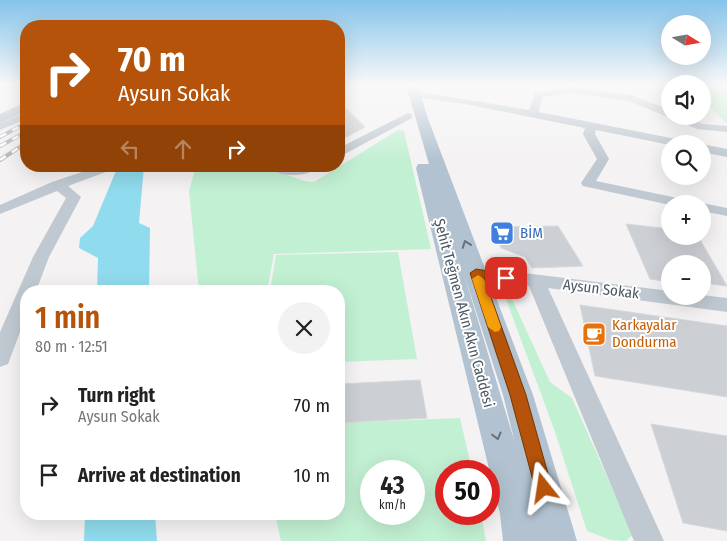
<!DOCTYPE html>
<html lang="en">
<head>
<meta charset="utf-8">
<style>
  :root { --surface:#fff; --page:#f2f2f2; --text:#222; --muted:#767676; --accent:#b45309 }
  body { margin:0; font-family:"Fira Sans Condensed",sans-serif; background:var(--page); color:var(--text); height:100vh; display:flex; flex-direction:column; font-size:19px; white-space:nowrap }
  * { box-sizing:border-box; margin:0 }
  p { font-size:16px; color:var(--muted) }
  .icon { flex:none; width:28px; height:28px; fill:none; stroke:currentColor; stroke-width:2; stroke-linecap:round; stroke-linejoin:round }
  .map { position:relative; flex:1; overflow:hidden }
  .details { position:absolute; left:20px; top:285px; width:325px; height:235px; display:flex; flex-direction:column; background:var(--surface); border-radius:20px; box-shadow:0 5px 20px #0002 }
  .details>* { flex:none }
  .banner { position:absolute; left:20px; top:20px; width:325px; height:152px; border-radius:20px; box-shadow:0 5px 20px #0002; background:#b45309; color:#fff; overflow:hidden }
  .needle { width:32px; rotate:101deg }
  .tools { position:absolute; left:661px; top:15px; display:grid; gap:10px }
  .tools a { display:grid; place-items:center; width:50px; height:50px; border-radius:50%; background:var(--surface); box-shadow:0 5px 20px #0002; font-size:25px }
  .speed { position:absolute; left:360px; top:460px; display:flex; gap:10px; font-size:25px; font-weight:700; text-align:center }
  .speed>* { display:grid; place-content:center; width:65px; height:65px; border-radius:50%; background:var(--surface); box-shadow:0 5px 20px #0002; line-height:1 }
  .speed small { font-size:12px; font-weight:400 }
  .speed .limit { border:8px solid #d22; background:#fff; color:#111 }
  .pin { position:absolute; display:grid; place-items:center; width:42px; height:42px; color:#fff; margin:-21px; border-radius:10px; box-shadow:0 2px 8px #0006 }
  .me { position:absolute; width:55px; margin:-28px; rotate:345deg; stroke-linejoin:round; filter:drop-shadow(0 0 4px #0008) }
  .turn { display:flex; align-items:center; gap:18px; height:105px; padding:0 15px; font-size:22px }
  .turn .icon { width:65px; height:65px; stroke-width:2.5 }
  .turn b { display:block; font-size:35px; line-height:42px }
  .lanes { display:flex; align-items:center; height:48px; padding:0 15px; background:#0003; justify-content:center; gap:25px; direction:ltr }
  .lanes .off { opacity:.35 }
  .round { display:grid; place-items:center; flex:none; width:52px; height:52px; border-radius:26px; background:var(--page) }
  .summary { display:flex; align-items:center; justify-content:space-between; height:85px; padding:0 15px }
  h1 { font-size:30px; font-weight:600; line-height:38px; color:var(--accent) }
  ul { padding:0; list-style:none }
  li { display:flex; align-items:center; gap:15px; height:70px; padding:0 15px }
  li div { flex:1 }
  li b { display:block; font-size:19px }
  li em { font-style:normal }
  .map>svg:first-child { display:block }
  .green { fill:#c2f0d3; fill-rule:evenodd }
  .water { fill:#90dbed }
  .building { fill:#cccfd4; stroke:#d6d8dd }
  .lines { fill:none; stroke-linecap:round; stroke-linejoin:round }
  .minor { fill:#c0c9d1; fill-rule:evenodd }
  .major { fill:#b2c2d0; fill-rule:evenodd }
  .rail-casing { stroke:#b4b7bc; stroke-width:4 }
  .rail { stroke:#fff; stroke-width:2.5; stroke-dasharray:7; stroke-linecap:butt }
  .oneway { stroke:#64717c }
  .route { fill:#b45309; stroke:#753606 }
  .slow { fill:#f59e0b }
  .labels { text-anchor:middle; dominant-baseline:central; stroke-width:4; stroke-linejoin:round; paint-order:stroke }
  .shop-label { font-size:15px; fill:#366cbe; stroke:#fff; text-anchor:start }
  .street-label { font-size:15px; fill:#4a5660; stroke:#fff }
  .food-label { font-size:15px; fill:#c56008; stroke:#fff; text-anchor:start }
</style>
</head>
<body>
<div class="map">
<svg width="727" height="541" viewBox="0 0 727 541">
  <rect width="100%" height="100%" fill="#f4f2f2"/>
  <!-- green -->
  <g class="green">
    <path d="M702,88l25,2v34l-24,-24z"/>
    <path d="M398,130l6,1 27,118 -157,5 -7,37h-68l-10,-100 7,-25h68l40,15 10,1z"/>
    <path d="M398,252l19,107 -78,3v-71h-69l6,-36z"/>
    <path d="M506,299h6l38,83 22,16 61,137 -7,6 -15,-1 -24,-9 -33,-102z"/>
    <path d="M460,418l12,53h-26v43h35l5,27h-205l-6,-27h64v-91zM371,471h43v43h-43z"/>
  </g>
  <!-- water -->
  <g class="water">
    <path d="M118,166h26l-5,57 11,5 -1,63h-52l1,-33 -19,-10 1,-10 13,-12z"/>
    <path d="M85,514h70l2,27h-73z"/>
  </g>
  <!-- building -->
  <g class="building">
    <path d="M339,101l26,26 -26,14z"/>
    <path d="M626,224l44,5v7h28l29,50 -25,-3v-19h-32v18l-20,-3z"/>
    <path d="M558,226l25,40 -51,2 -7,-11 -24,-9 -8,-21z"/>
    <path d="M580,305l147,21v71l-132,-21z"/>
    <path d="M420,380l7,38 -88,5v-39z"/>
    <path d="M651,424l76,12v95l-44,-8z"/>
  </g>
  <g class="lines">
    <!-- minor -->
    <g class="minor">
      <path d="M0,85h26v5l-26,-1z"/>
      <path d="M352,85l-13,8 1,-8z"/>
      <path d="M572,87l59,8 39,15v6h15l18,8 24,2v6l-30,-3 -68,-28 -57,-8 -30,4 -3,15 147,29 2,3 -18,1 -74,-15 -1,4 14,25 -13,22 91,19 7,4 -24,1 -87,-19 -2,-3 16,-24 -14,-25 2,-6 -120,-24 -50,-7 -5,-3 5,-3 114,19 6,-17z"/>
      <path d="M26,112v7l-26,11v-7z"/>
      <path d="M408,113l4,1v4l-73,39v-9z"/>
      <path d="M702,144l25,5v8l-25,-5z"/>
      <path d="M100,166h22l-54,20 13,11 -32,60 -13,34h-10v25l-18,48 -8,3v-35l33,-75 33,-59 -9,-7 -57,23v-9l52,-23z"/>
      <path d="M266,166h54c-11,12 -43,12 -54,0z"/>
      <path d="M702,203l25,5v8l-25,-5v-7h-5z"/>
      <path d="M476,267l194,24v5l32,-1 25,3v14l-179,-24 116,253h-30l-105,-255 -59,-9 -3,-4 3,-4z"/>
    </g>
    <!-- major -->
    <g class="major">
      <path d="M406,85h12l9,31 106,279 44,146h-74l-3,-27 -84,-346 2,-4h11zM464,274l39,121 12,48z"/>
      <path d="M26,102v9l-26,12v-9z"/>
    </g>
    <!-- rail casing -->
    <g class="rail-casing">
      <g id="rail">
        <path d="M0,137l26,-14"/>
        <path d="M0,146l26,-14"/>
        <path d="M0,160l26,-17"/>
      </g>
    </g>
    <!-- rail -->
    <use href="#rail" class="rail"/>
  </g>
  <!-- one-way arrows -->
  <defs><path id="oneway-chevron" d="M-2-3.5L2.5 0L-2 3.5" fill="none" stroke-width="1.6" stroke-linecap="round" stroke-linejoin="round" transform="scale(1.25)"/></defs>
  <g class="oneway">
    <use href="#oneway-chevron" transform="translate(466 244) rotate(-110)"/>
    <use href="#oneway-chevron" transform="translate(497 436) rotate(75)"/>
  </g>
  <!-- sky -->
  <linearGradient id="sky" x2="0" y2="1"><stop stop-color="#85c4ea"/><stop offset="0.53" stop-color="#faf9f9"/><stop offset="1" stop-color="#faf9f9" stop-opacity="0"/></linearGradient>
  <rect width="727" height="161" fill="url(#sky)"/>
  <!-- route -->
  <path class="route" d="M476,269l30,5 6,4 -6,3 -22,-3 42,117 26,93 -2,6 -6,3 -7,-3 -2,-6 -25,-93 -40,-122z"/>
  <!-- slow -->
  <path class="slow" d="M478,275l6,4 17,48 -2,4 -4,1 -7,-5 -16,-48z"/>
  <!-- icons -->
  <defs>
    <g id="supermarket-square" transform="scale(1.25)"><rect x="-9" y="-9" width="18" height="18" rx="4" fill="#3f7fe0" stroke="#fff"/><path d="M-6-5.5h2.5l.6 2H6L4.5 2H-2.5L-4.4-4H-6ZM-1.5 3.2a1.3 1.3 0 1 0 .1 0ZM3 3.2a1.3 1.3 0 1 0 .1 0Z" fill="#fff"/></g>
    <g id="cafe-square" transform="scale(1.25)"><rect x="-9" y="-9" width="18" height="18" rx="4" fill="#e8710a" stroke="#fff"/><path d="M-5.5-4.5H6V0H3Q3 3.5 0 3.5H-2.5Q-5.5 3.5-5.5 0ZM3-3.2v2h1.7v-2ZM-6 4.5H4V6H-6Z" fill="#fff"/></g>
  </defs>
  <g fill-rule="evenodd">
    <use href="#supermarket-square" x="502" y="233"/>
    <use href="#cafe-square" x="594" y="334"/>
  </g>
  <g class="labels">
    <!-- shop labels -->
    <g class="shop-label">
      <text x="520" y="233">BİM</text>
    </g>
    <!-- street labels -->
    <g class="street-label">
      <text transform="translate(601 289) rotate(7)">Aysun Sokak</text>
      <text transform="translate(464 313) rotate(75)">Şehit Teğmen Akın Akın Caddesi</text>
    </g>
    <!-- food labels -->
    <g class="food-label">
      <text x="612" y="325">Karkayalar<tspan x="612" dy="17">Dondurma</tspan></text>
    </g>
  </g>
</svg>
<div class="tools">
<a><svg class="needle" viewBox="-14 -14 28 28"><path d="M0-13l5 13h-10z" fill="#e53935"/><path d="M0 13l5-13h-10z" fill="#767676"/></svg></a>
<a><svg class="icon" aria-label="sound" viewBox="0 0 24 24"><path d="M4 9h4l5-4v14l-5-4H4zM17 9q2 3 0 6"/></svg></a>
<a><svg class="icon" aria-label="search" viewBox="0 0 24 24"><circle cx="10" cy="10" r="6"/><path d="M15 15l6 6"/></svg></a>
<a>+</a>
<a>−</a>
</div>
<div class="speed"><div>43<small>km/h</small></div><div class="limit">50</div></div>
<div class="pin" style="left:506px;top:278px;background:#d93025"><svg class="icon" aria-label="arrive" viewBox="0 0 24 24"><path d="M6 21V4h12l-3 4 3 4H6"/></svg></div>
<svg class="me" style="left:544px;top:488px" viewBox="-20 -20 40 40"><path d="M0-17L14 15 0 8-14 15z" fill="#b45309" stroke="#fff" stroke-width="4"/></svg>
<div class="banner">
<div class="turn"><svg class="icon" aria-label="right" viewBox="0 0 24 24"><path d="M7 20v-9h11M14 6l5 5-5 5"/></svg><div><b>70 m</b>Aysun Sokak</div></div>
<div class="lanes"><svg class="icon off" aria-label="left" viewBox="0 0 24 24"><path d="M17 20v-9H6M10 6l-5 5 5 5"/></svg><svg class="icon off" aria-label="ahead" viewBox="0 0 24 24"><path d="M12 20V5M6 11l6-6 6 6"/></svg><svg class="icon" aria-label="right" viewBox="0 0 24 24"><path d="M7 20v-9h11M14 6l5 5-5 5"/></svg></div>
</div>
<section class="details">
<div class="summary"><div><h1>1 min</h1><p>80 m · 12:51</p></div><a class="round"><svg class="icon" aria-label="close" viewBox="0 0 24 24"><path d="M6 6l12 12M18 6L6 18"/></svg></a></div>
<ul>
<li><svg class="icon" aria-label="right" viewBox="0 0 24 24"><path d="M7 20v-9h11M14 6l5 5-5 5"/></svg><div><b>Turn right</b><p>Aysun Sokak</p></div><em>70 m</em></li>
<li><svg class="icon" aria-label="arrive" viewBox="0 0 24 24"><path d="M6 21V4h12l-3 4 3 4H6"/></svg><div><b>Arrive at destination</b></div><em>10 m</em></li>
</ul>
</section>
</div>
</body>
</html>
